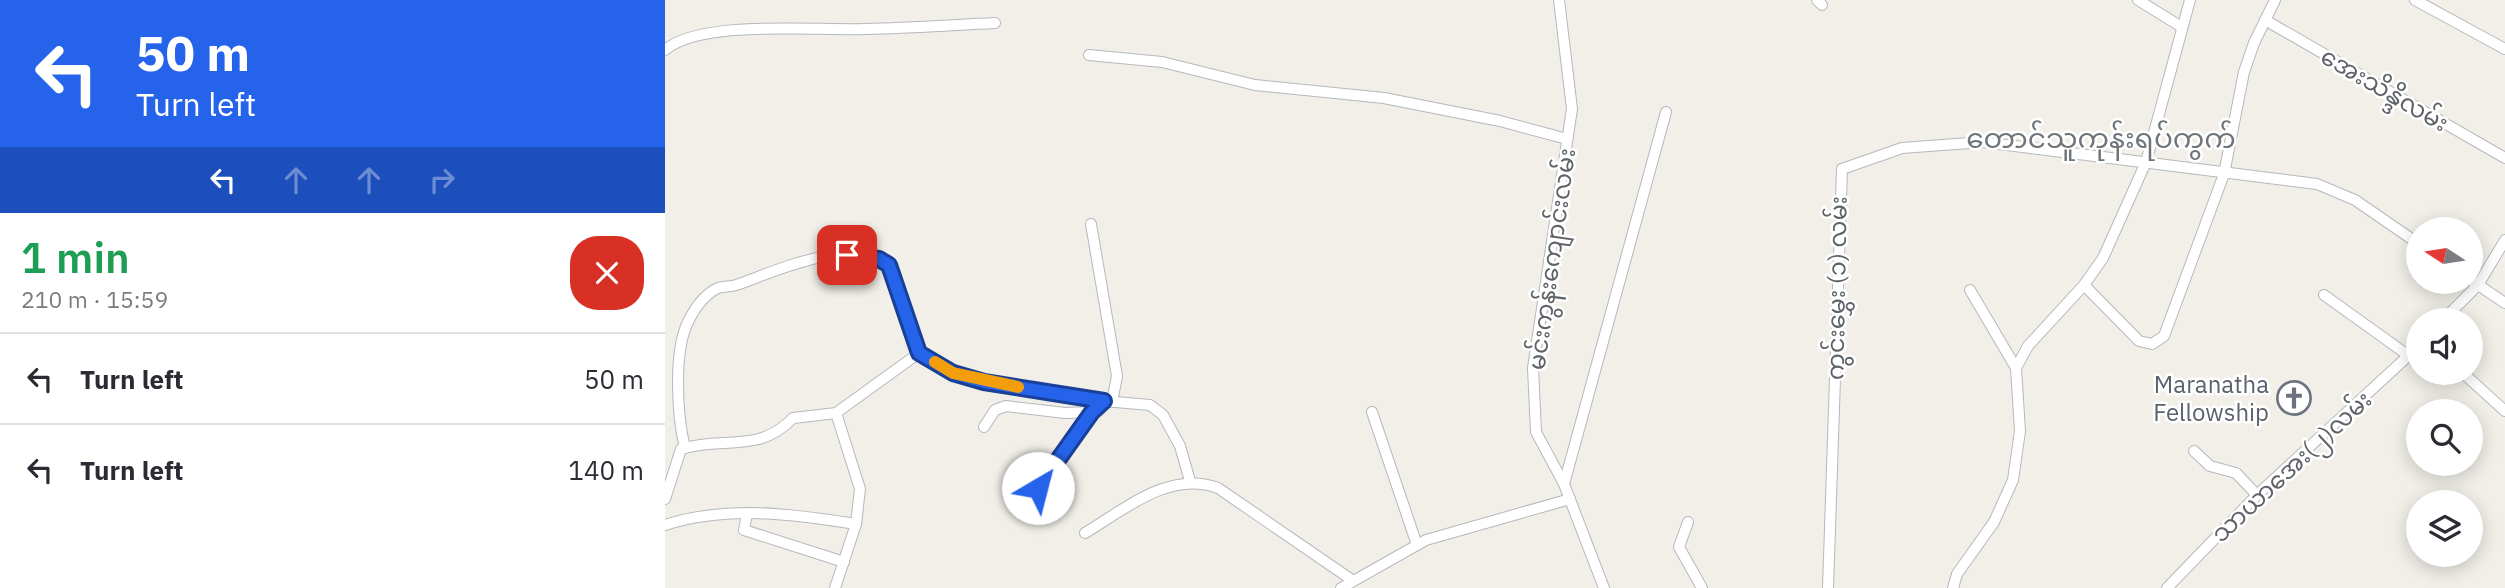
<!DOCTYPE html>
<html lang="en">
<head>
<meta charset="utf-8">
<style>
  :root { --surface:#fff; --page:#f7f7f7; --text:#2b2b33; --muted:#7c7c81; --line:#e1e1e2 }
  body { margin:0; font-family:"IBM Plex Sans","Noto Sans Myanmar",sans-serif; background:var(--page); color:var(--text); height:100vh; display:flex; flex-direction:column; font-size:26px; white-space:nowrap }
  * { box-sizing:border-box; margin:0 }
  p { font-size:23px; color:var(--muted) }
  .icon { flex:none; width:38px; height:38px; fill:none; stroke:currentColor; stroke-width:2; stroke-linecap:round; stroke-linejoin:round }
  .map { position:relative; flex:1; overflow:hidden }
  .details { display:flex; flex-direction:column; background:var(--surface); width:665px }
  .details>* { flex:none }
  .guide { background:#2563eb; color:#fff; overflow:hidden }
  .needle { width:46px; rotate:282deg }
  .controls { position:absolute; left:1741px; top:217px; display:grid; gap:14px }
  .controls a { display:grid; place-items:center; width:77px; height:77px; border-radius:50%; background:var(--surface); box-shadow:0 4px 18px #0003; font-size:35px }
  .pin { position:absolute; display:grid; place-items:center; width:60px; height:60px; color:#fff; margin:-30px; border-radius:14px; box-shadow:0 4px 10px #0006 }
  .me { position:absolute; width:77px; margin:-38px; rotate:37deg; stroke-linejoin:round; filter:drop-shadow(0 0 5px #0008) }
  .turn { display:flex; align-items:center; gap:24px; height:147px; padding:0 21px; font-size:32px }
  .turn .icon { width:91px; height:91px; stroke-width:2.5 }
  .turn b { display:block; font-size:49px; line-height:60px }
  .lanes { display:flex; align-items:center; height:66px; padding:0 21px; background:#0003; justify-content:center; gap:35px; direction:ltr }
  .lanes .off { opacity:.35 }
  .round { display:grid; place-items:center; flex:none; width:74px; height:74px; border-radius:28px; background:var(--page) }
  .head { display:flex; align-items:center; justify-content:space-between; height:119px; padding:0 21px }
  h1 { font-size:42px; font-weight:600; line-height:52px; color:#1e9e55 }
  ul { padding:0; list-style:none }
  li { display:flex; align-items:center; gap:21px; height:91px; padding:0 21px; border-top:2px solid var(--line) }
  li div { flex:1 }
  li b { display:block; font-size:26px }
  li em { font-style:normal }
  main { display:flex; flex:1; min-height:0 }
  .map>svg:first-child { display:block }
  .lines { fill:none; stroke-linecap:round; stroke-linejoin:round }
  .minor-casing { stroke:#b5b8bc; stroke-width:12 }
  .minor { stroke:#fff; stroke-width:10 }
  .route-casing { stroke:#184099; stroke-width:18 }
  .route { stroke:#2563eb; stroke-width:12 }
  .slow { stroke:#f59e0b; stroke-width:12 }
  .labels { text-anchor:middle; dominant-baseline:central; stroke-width:5; stroke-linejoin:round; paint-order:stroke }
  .street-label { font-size:24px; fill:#5f6368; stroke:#fff }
  .worship-label { font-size:24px; fill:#5b616d; stroke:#fff; text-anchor:end }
  .quarter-label { font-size:28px; fill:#70757a; stroke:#fff }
</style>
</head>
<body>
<main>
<section class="details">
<div class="guide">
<div class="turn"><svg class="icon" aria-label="left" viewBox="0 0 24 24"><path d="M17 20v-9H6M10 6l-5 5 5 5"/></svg><div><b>50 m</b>Turn left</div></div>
<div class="lanes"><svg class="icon" aria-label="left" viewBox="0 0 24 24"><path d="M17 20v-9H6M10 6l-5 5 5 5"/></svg><svg class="icon off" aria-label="ahead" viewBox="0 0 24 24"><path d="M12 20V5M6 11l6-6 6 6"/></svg><svg class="icon off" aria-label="ahead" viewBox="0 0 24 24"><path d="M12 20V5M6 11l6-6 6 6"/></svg><svg class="icon off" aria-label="right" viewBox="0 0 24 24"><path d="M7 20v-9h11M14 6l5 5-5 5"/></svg></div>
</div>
<div class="head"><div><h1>1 min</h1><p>210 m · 15:59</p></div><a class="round" style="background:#d93025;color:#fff"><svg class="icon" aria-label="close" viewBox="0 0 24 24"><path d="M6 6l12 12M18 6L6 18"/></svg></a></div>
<ul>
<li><svg class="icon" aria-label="left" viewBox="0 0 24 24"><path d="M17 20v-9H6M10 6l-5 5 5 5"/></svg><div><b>Turn left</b></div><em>50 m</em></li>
<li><svg class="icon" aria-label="left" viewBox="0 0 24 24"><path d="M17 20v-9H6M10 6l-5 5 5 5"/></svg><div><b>Turn left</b></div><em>140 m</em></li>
</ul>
</section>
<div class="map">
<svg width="1840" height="588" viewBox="0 0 1840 588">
  <rect width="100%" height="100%" fill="#f1efe8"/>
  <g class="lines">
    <!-- minor casing -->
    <g class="minor-casing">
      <g id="minor">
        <path d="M894,0l13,109 -39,259 3,64 28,52 40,104"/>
        <path d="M1152,0l5,5"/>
        <path d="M1473,0l42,26"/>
        <path d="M1750,0l90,49"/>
        <path d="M1600,20l240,138"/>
        <path d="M0,50c37,-31 151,-19 200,-21 43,-1 87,-4 130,-6"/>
        <path d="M424,55l73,7 93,23 129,13 116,23 67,18"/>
        <path d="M426,224l26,152 -5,26"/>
        <path d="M1806,280l34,23"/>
        <path d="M1419,285l55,56 13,3 12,-8 60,-162 20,-102 10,-29 21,-43"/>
        <path d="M1305,290l46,78"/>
        <path d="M1659,295l85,61"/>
        <path d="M1778,320l35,-35 27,-45"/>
        <path d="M1798,373l42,38"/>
        <path d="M707,412l45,133"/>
        <path d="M171,413l24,76 -4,35"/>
        <path d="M319,427l11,-17 11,-4 59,7 27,-1"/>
        <path d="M20,448c-8,-32 -12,-99 4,-128 6,-12 16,-26 29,-32 7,-2 14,-1 21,-4 45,-16 104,-45 150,-19l30,88 34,20 31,9 120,19 46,4 13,10 17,31 10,35"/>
        <path d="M1529,451l16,15 26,7 21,22"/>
        <path d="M899,484l102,-372"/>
        <path d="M373,488l58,-80"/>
        <path d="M0,499l16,-50c41,-13 78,5 112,-31l43,-5 83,-60"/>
        <path d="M82,514l-3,16 100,32"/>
        <path d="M1023,522l-9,25 23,41"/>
        <path d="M0,525c63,-20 127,-11 191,-1l-21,64"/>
        <path d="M420,533c40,-24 85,-63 133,-45l134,92"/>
        <path d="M676,588l85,-48 144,-41"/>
        <path d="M1163,588l14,-419 60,-21 81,-6 334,42 38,16 64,44"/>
        <path d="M1288,588l4,-14 37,-52 19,-42 7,-49 -4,-63 12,-22 56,-61 19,-27 43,-96 44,-162"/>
        <path d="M1502,588l90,-93 162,-149"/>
      </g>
    </g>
    <!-- minor -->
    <use href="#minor" class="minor"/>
  </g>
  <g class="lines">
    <!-- route casing -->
    <g class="route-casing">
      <path id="route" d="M182,255l32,4 10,6 30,88 34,20 31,9 120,19 -12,11 -54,76"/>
    </g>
    <!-- route -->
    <use href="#route" class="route"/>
    <!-- slow -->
    <path class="slow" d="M270,362l18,11 65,14"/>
  </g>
  <!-- icons -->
  <defs>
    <g id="church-ring" transform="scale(1.75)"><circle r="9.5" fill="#fff" stroke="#6b7280" stroke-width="1.5"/><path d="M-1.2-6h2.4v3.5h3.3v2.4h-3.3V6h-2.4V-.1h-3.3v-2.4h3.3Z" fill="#6b7280"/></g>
  </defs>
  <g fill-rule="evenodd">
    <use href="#church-ring" x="1629" y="398"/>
  </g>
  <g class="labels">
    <!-- street labels -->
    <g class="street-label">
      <text transform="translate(1720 89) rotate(30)">အေးသိန္ဒိလမ်း</text>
      <text transform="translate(886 259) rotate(-82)">မင်းကွန်းကျောင်းလမ်း</text>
      <text transform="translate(1171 288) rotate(-89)">ကွင်းမွှေး (၁) လမ်း</text>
      <text transform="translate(1626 466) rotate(-43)">သာယာအေး(၂)လမ်း</text>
    </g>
    <!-- worship labels -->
    <g class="worship-label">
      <text x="1604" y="384">Maranatha<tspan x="1604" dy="28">Fellowship</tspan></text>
    </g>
    <!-- quarter labels -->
    <g class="quarter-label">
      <text x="1436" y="137">တောင်သူကုန်းရပ်ကွက်</text>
    </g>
  </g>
</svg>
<div class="controls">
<a><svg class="needle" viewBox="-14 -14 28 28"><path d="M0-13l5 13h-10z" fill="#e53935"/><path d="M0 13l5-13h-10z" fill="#7c7c81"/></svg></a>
<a><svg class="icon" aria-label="sound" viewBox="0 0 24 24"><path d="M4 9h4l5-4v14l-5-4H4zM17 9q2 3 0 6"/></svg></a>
<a><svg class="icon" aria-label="search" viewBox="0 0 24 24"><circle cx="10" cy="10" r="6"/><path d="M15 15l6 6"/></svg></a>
<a><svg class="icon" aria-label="layers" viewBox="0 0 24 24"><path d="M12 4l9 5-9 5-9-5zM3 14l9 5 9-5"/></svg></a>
</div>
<div class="pin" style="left:182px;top:255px;background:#d93025"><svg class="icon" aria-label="arrive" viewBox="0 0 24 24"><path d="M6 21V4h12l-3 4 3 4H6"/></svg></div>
<svg class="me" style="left:373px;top:488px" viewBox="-20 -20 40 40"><circle r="19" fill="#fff"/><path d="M0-13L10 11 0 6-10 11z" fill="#2563eb"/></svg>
</div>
</main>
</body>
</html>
